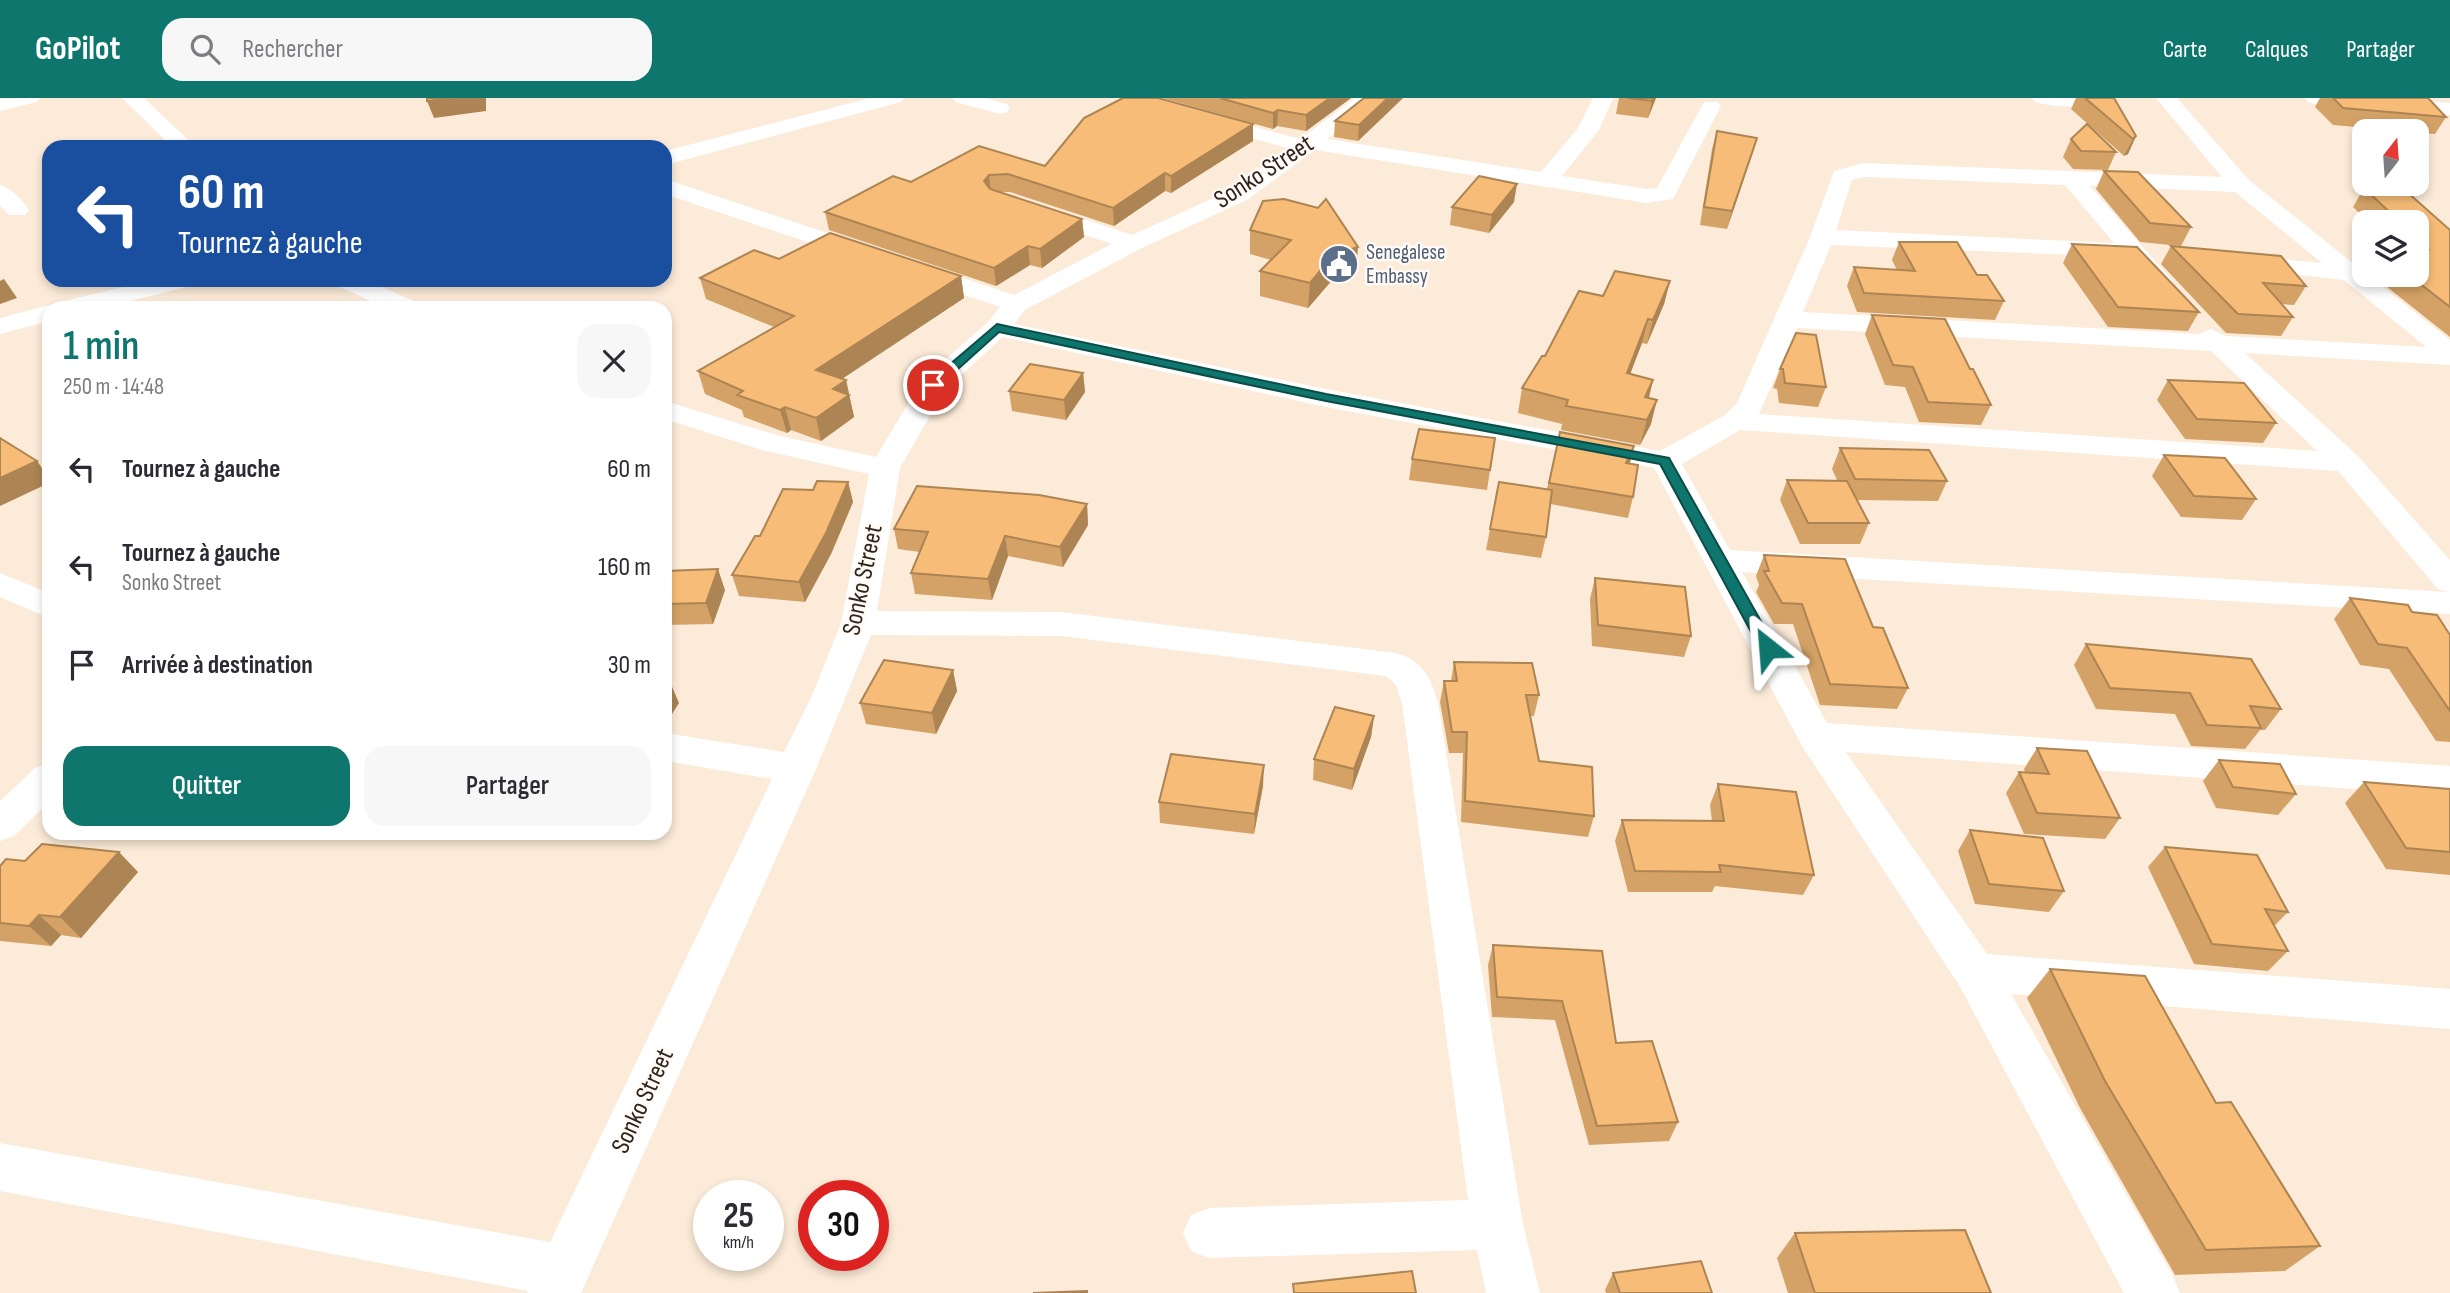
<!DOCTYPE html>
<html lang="fr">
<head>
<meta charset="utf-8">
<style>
  :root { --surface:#fff; --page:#f7f7f7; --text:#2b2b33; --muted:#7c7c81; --accent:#0f766e }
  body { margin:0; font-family:"Sofia Sans Condensed",sans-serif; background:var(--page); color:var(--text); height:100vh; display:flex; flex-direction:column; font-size:26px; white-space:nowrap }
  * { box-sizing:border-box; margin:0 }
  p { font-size:23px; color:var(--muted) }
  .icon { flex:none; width:38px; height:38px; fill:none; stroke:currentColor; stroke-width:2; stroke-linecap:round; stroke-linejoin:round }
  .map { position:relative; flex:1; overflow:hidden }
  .sheet { position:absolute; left:42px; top:203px; width:630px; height:539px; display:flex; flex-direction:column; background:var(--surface); border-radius:21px; box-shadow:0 4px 10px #0003 }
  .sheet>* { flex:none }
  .top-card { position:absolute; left:42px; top:42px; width:630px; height:147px; border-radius:21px; box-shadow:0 4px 10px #0003; background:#1a4fa0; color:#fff; overflow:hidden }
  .needle { width:46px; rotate:17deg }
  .buttons { position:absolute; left:2352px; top:21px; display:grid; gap:14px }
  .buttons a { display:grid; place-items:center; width:77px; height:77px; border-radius:14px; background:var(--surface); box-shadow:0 4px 10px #0003; font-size:35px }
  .speed { position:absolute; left:693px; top:1082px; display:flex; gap:14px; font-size:35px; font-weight:700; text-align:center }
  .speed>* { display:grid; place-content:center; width:91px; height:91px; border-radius:50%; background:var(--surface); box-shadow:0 4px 10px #0003; line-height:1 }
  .speed small { font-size:18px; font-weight:400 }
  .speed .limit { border:10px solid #d22; background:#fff; color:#111 }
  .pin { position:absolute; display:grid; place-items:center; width:60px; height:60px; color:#fff; margin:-30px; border:4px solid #fff; border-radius:50%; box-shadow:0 2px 7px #0007 }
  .me { position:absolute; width:77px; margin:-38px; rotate:332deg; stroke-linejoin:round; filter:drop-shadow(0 0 5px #0008) }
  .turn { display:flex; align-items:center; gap:24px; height:147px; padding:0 21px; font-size:32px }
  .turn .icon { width:91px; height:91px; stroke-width:2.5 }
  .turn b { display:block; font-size:49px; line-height:60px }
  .round { display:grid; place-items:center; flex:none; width:74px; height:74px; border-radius:21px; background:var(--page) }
  .head { display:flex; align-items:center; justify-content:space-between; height:119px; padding:0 21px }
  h1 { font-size:42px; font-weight:600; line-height:52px; color:var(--accent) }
  .primary-button { display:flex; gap:14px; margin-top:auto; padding:14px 21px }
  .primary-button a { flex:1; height:80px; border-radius:21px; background:var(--accent); color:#fff; font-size:28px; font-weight:600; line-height:80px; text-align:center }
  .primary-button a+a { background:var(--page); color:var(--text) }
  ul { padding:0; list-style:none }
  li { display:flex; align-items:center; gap:21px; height:98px; padding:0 21px }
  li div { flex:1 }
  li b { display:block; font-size:26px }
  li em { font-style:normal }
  header { display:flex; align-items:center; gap:42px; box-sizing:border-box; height:98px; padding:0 35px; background:var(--accent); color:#fff }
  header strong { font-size:33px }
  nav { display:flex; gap:38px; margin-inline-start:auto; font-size:24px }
  .search { width:490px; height:63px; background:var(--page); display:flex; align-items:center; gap:18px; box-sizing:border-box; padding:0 24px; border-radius:21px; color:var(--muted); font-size:26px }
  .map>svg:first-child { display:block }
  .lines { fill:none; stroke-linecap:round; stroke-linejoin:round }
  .minor { fill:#fff; fill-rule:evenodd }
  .wall { fill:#d4a266 }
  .shaded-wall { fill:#ad8453 }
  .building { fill:#f7bc77; stroke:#ad8453; stroke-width:2 }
  .route { fill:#0f766e; stroke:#0a4d48; stroke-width:2 }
  .labels { text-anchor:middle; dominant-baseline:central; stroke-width:5; stroke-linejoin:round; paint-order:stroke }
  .far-service-label { font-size:21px; fill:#4e5e75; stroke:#fffaf6; text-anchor:start }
  .street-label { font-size:26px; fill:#2d251c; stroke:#fffaf6 }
</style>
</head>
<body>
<header>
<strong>GoPilot</strong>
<div class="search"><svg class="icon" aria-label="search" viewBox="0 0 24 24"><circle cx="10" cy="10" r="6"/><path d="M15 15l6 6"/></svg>Rechercher</div>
<nav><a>Carte</a><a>Calques</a><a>Partager</a></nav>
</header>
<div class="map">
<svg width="2450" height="1195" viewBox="0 0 2450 1195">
  <rect width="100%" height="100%" fill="#fcebd8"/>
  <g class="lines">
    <!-- minor -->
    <g class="minor">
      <path d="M40,0l-3,4 -37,9v-12z"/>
      <path d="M122,0h22l52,49h-24z"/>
      <path d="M870,0h34l-3,4 -236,63v-14z"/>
      <path d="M953,0h33l21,6 3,4 -3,4 -7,2 -44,-12z"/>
      <path d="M1355,0h23l-51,41 214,33 37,-44 15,-30h20l-14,32 -37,46 85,13 10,-1 47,-86h14l3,4 -48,93 -26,4 -332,-53 -68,50 -105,48 -117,62 -11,14 312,65 334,62 65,-36 12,-12 73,-166 24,-66 30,-8 358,14 -66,-79h21l72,82 115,92v3h4l82,65v25l-205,-12 113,103 92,104v54l-708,-42 85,151 623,43v30l-604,-44 141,202 463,35v40l-439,-35 161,280 8,19h-56l-165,-308 -157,-239 -148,-278 -328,-61 -323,-70 -58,53 -45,78 -23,143 184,1 335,41c27,7 35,25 42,50l85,521 17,69h-54l-9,-43 -268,8 -18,-7 -8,-18 8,-18 18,-7 259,-8 -66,-497 -6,-18 -10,-9 -325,-40 -190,-1 -55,134 -235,524h-54l1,-2 -528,-100v-48l550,99 222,-463 -107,-18v-28l119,19 30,-61 27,-68 28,-149 -107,-24 -97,-31v-18l115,35 96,21 47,-78 65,-57 12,-15 -335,-113v-15l349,116 98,-51 -86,-29 -4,-5 4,-5h16l90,30 99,-45 56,-42 -87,-24 -4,-4 4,-4 7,-2 93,25zM1865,79l200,8 49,58 -278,-13 16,-50zM2090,88l145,6 87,71 -80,-8 -9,2 -3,5 3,5 111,13 82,67 -200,-11 -15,-7 -12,5 -396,-22 28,-67 295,12c12,15 22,36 43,30l4,-5 -4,-5zM1797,230l414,23 106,100 -558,-37zM1740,332l598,41 100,118 11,3 -719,-42 -48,-86z"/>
      <path d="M2032,0h77l-3,4c-23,6 -48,6 -71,0z"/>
      <path d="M2305,0h86l59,5v12l-135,-11 -7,-2z"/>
      <path d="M0,87c12,3 22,15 29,25l-4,5h-16l-9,-9z"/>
      <path d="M154,182h45l-4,5 -94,23h-52v13l-49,13v-16l49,-13 7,2 3,-5z"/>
      <path d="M332,182h34l50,22 4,6h-34l-50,-23z"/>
      <path d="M0,475l49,20v25l-49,-21z"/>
      <path d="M49,665v39l-35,34 -14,5v-40l35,-33z"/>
    </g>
  </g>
  <!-- wall -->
  <g class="wall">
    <path d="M1163,0h188l-45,33 -29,-5 -4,3z"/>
    <path d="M1364,0h39l-45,43 -24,-4 1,-16z"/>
    <path d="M1619,0h37l-8,20 -32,-4z"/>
    <path d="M2076,0h38l22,38 -8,18 -4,2 -53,-47z"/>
    <path d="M2320,0h108l18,19 -11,17 -18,-1v-2h-16l-68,-6 -18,-18z"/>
    <path d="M1253,26v17l-82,52 -6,-2 -51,35 -104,-34h-10l82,27 2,18 -42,31 -12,-3 -34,21 -167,-56 -4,-18 86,-30 134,-16z"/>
    <path d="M1717,33l40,7 -30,91 -27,-4 12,-76z"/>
    <path d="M2071,41l45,13 -8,18 -35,-1 -10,-12z"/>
    <path d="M2104,73l87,56 -10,19 -41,-4 -44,-53z"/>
    <path d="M2364,90l86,42v107l-78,-62h45v-53h-48l-16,-15z"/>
    <path d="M1263,103l93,71 -23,7 -25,29 -48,-12v-25l11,-11 -21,-6v-24z"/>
    <path d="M1514,104l-25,31 -39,-8 2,-18z"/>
    <path d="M1899,144l78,33 27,26 -9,19 -138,-8 -10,-26 7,-19 43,3 -5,-10z"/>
    <path d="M2072,146l127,68 -11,19 -80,-4 -45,-64z"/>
    <path d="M2171,148l135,40 -12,19 -13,-1 12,13 -12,19 -55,-3 -65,-69z"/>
    <path d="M2364,154v17l-7,-6z"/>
    <path d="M779,161l182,17 3,22 -122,81 4,1 8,37 -33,24 -30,-11 -4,3 -43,-16 -2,-7 -37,-16 -7,-23 76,-44 -68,-28 -6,-21z"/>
    <path d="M1670,183l-6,23 -17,40 -5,-1 -12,31 23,6 -4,18 2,26 -11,21 -79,-15 1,-6 -44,-11 4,-25 23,-32 58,-60z"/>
    <path d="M1872,217l98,54 21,36 -10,20 -62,-3 -14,-35 -20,-2 -20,-51z"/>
    <path d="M1796,235l30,54 -8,20 -39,-4 -2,-14 -4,-1 7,-19z"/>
    <path d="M1083,275l2,19 -19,28 -54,-9 -3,-20z"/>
    <path d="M2168,282l108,43 -13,20 -78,-4 -28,-39z"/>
    <path d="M1560,334l74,14 -4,17 3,34 -5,21 -78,-14 -4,33 -5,21 -55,-8 13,-68 48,7z"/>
    <path d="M1495,340l-8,52 -78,-10 3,-21z"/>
    <path d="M1840,350l107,33 -9,20 -81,-1 12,23 -9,21h-60l-20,-44 7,-20h50l-5,-11z"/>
    <path d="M2164,357l92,44 -14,21 -61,-3 -29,-41z"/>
    <path d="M848,384l5,20 -22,52 -26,48 -66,-6 -7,-21 81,-85z"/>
    <path d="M1087,406l1,21 -25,42 -55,-11 -16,44 -77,-6 -4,-21 9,-21 -22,-3 -4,-20z"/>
    <path d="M1764,457l109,72 35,61 -11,21 -77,-4 -27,-81h-19l-18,-32 3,-7 -3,-9z"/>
    <path d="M665,473l60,19 -12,34 -48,1z"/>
    <path d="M1595,480l96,58 -7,21 -92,-11 -2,-47z"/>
    <path d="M2350,500l62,14 38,23v107l-14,-1 -47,-72 -29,-4 -26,-46z"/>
    <path d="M2086,546l195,65 -16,21h-5l-15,19 -54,-3 -16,-32 -79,-5 -22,-44z"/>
    <path d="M1454,564l85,33 -5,21h-4l9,45 55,55 -6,21 -127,-15 2,-69h-14l-9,-51 4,-21h7z"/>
    <path d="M953,572l4,21 -21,43 -70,-10 -6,-21z"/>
    <path d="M1374,618l-3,21 -19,53 -39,-10 1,-21z"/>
    <path d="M2037,650l83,70 -15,21 -81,-5 -18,-41 13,-21h6l-1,-3z"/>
    <path d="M2219,662l77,34 -18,21 -62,-7 -13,-27z"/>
    <path d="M2364,684l86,7v86l-64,-6 -41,-66z"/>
    <path d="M1718,686l96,91 -11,20 -88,-9 -3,6h-84l-13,-51 7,-21 90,1 -2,-16z"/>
    <path d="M1263,688l-9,48 -94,-11 -1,-21z"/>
    <path d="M1970,732l94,61 -15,21 -74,-8 -17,-53z"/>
    <path d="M2165,749l123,65 -14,14 14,25 -20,20 -74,-7 -46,-97z"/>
    <path d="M0,768l138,6 -57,66 -20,-3 -10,11 -51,-5z"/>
    <path d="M1493,847l123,98 62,79 -9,19 -80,4 -34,-125 -63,-3 -4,-52z"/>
    <path d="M2050,871l166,134 104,143 -35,25 -110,4 -95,-167 -53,-110z"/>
    <path d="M1795,1135l196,60h-203l-11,-35z"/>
    <path d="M1613,1175l99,20h-106l-1,-3z"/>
  </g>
  <!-- shaded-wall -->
  <g class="shaded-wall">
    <path d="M451,0h35v13l-52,7 -7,-17z"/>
    <path d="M1330,0h21l-45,33v-16z"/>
    <path d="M1388,0h15l-45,43 1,-16z"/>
    <path d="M1653,0h3l-8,20 4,-17z"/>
    <path d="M1278,12l-1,16 -4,3v-16z"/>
    <path d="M1253,26v17l-82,52v-17z"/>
    <path d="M2136,38l-8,18 -4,2 9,-17z"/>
    <path d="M1757,40l-5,17 -25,74 5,-18z"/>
    <path d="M1165,75v18l-51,35 -1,-18z"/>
    <path d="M989,77l2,17 -7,-11z"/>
    <path d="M1517,86l-3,18 -25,31 3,-18z"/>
    <path d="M1082,121l2,18 -42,31 -2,-19z"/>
    <path d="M1028,148l2,19 -34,21 -2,-18z"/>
    <path d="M1358,149l-2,25 -23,7 -25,29 2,-25 24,-29z"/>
    <path d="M961,178l3,22 -142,94 -6,-22z"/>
    <path d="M4,181l13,19 -17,6v-23z"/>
    <path d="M1670,183l-6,23 -17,40 6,-24z"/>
    <path d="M1648,221l-6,24 -21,55 6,-25z"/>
    <path d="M1083,275l2,19 -19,28 -2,-20z"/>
    <path d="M846,282l8,37 -33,24 -5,-23 17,-29z"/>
    <path d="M1653,282l-6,24 -8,17 6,-24z"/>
    <path d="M1657,302l-6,24 -11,21 7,-25z"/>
    <path d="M785,309l6,23 -4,3 -7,-23z"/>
    <path d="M1634,348l-5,20 -3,-3z"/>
    <path d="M37,363l12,17v5l-49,23v-28z"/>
    <path d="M848,384l5,20 -22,52 -26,48 -6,-20z"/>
    <path d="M1087,406l1,21 -25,42 -3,-20z"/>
    <path d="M1005,438l3,20 -16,44 -4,-21z"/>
    <path d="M718,471l7,21 -12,34 -7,-21z"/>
    <path d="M953,572l4,21 -21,43 -4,-21z"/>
    <path d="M670,584l9,21 -14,22v-35z"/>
    <path d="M1374,618l-3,21 -19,53 2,-21z"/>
    <path d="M1264,667l-1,21 -9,48 1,-20z"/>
    <path d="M119,754l19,20 -57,66 -21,-21z"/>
    <path d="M39,817l22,20 -10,11 -22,-20z"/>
  </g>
  <!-- building -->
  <g class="building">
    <path d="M427,0h24l-24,3z"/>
    <path d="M1123,0h35l95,26 -82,52 -6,-3 -52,35 -105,-34 -19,1 -5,6 6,8 92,30 -42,30 -12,-3 -34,22 -169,-56 68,-36 18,6 68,-36 66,20 39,-48z"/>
    <path d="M1220,0h110l-24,17 -28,-5 -5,3z"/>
    <path d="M1364,0h24l-29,27 -24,-4z"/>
    <path d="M1628,0h25l-1,3z"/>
    <path d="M2085,0h29l22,38 -3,3z"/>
    <path d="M2333,0h95l18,19 -103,-9z"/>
    <path d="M2087,26l29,28 -35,-1 -10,-12z"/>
    <path d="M1717,33l40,7 -25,73 -28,-4z"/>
    <path d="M2104,73l34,1 53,55 -41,-4z"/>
    <path d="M1479,78l38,8 -25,31 -40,-8z"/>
    <path d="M2369,86h29l52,46v77l-41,-32h8v-27l11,1 -11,-11v-16h-17l-36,-34z"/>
    <path d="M1284,101l34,9 8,-9 32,48 -24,7 -24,29 -50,-12 31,-31 -41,-10 13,-29z"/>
    <path d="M830,135l131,43 -145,94 30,10 -13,9 16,6 -33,23 -31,-11 -5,3 -43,-15 6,-4 -45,-20 96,-55 -94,-38 54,-28 25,9z"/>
    <path d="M1899,144h58l20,33h10l17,26 -140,-8 -10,-26 61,4z"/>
    <path d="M2072,146l65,3 62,65 -81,-5z"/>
    <path d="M2171,148l110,10 25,30 -43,-3 30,34 -55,-3z"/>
    <path d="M1615,173l55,10 -17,39 -5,-1 -21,54 26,7 -8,17 12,3 -10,20 -81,-14 2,-6 -46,-12 20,-32h3l34,-65 24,5z"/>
    <path d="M1872,217l73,4 25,50h3l18,36 -63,-3 -15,-35 -20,-2z"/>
    <path d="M1796,235l20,2 10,52 -41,-4 -2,-14h-3z"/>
    <path d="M1030,266l53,9 -19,27 -55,-9z"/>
    <path d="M2168,282l76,3 32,40 -79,-4z"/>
    <path d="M1419,331l76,9 -5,32 -78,-11z"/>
    <path d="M1560,334l74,14 -8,17 12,2 -5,32 -84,-14z"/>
    <path d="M0,340l37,23 -37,17z"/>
    <path d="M1840,350l89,2 18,31 -92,-2z"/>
    <path d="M2164,357l61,3 31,41 -62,-3z"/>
    <path d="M1787,382l60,1 22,42h-61z"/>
    <path d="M817,383l31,1 -22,51 -27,49 -67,-7 23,-39h5l23,-47 30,1z"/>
    <path d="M1499,384l53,8 -6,47 -56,-8z"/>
    <path d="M917,388l122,9 48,9 -27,43 -55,-11 -17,43 -77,-6 17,-41 -34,-3z"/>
    <path d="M1764,457l81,4 28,68 10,1 25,60 -78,-4 -28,-80 -20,-1 -18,-32h5z"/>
    <path d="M718,471l-12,34 -41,1v-33z"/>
    <path d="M1595,480l90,9 6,49 -93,-11z"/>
    <path d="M2350,500l58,7 4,7 25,3 13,20v76l-43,-63 -29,-4z"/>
    <path d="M2086,546l165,15 30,50 -31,-3 11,22 -54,-3 -17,-32 -80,-5z"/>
    <path d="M884,562l69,10 -21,43 -72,-10z"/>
    <path d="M1454,564l78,1 7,32h-13l13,66 53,6 2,49 -129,-15 2,-69h-15l-8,-51h13z"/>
    <path d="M665,584h5l-5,8z"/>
    <path d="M1335,609l39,9 -20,53 -40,-10z"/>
    <path d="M2037,650l50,3 33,67 -83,-5 -18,-41 30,2z"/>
    <path d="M1171,656l93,11 -9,49 -96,-12z"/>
    <path d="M2219,662l61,4 16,30 -63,-7z"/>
    <path d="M2364,684l86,7v63l-44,-4z"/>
    <path d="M1718,686l78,8 18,83 -95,-10 2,7 -86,-1 -13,-51 102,1z"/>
    <path d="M1970,732l73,8 21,53 -75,-7z"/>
    <path d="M42,746l77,8 -59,65 -21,-2 -10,11 -29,-3v-57l6,-7 19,2z"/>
    <path d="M2165,749l92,8 31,57 -23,-3 23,42 -76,-7z"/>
    <path d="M1493,847l109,6 14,92 36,-2 26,81 -81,4 -35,-125 -65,-4z"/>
    <path d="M2050,871l95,7 71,127 15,-1 89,144 -114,4 -101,-169z"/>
    <path d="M1965,1132l26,63h-176l-20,-60z"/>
    <path d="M1701,1163l11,32h-92l-7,-20z"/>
    <path d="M1412,1173l4,22h-122l-1,-9z"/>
    <path d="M1087,1193v2h-54z"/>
  </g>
  <!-- route -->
  <path class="route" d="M997,226l329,70 343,64 107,190 -3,4h-11l-102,-188 -334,-63 -327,-69 -62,56h-9v-5z"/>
  <!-- icons -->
  <defs>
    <g id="civic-disc" transform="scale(2.0125)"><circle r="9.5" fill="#5c6f8a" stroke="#fffaf6"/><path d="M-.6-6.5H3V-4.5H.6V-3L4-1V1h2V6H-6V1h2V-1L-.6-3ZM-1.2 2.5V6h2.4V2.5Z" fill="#fff"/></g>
  </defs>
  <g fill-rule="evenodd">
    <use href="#civic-disc" x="1339" y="166"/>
  </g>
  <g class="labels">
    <!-- far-service labels -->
    <g class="far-service-label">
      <text x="1366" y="154">Senegalese<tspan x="1366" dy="24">Embassy</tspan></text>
    </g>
    <!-- street labels -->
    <g class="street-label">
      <text transform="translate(1264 74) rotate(-33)">Sonko Street</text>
      <text transform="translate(863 482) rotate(-78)">Sonko Street</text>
      <text transform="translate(643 1003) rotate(-65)">Sonko Street</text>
    </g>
  </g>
</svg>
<div class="buttons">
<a><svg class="needle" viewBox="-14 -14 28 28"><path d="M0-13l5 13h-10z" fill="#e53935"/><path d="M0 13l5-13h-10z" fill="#7c7c81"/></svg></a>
<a><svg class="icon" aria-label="layers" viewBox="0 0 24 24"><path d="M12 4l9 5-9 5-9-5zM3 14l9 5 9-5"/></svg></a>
</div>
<div class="speed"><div>25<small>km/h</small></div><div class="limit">30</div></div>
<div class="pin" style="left:933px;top:287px;background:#d93025"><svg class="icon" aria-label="arrive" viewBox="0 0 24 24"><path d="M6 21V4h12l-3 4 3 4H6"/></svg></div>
<svg class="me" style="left:1768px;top:550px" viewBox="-20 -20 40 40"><path d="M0-17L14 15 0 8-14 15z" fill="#0f766e" stroke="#fff" stroke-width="4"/></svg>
<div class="top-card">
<div class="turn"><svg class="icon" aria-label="left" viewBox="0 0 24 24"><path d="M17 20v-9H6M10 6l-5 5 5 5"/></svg><div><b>60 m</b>Tournez à gauche</div></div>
</div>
<section class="sheet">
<div class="head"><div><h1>1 min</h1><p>250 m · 14:48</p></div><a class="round"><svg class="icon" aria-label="close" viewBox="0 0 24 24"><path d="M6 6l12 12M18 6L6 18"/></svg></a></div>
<ul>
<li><svg class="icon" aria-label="left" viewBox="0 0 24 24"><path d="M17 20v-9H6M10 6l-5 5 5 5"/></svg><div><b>Tournez à gauche</b></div><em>60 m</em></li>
<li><svg class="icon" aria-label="left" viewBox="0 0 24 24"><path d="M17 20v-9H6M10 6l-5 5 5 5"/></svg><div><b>Tournez à gauche</b><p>Sonko Street</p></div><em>160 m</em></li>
<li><svg class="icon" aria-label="arrive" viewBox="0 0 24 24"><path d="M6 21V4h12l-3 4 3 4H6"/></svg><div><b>Arrivée à destination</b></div><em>30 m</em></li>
</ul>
<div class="primary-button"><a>Quitter</a><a>Partager</a></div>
</section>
</div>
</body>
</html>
